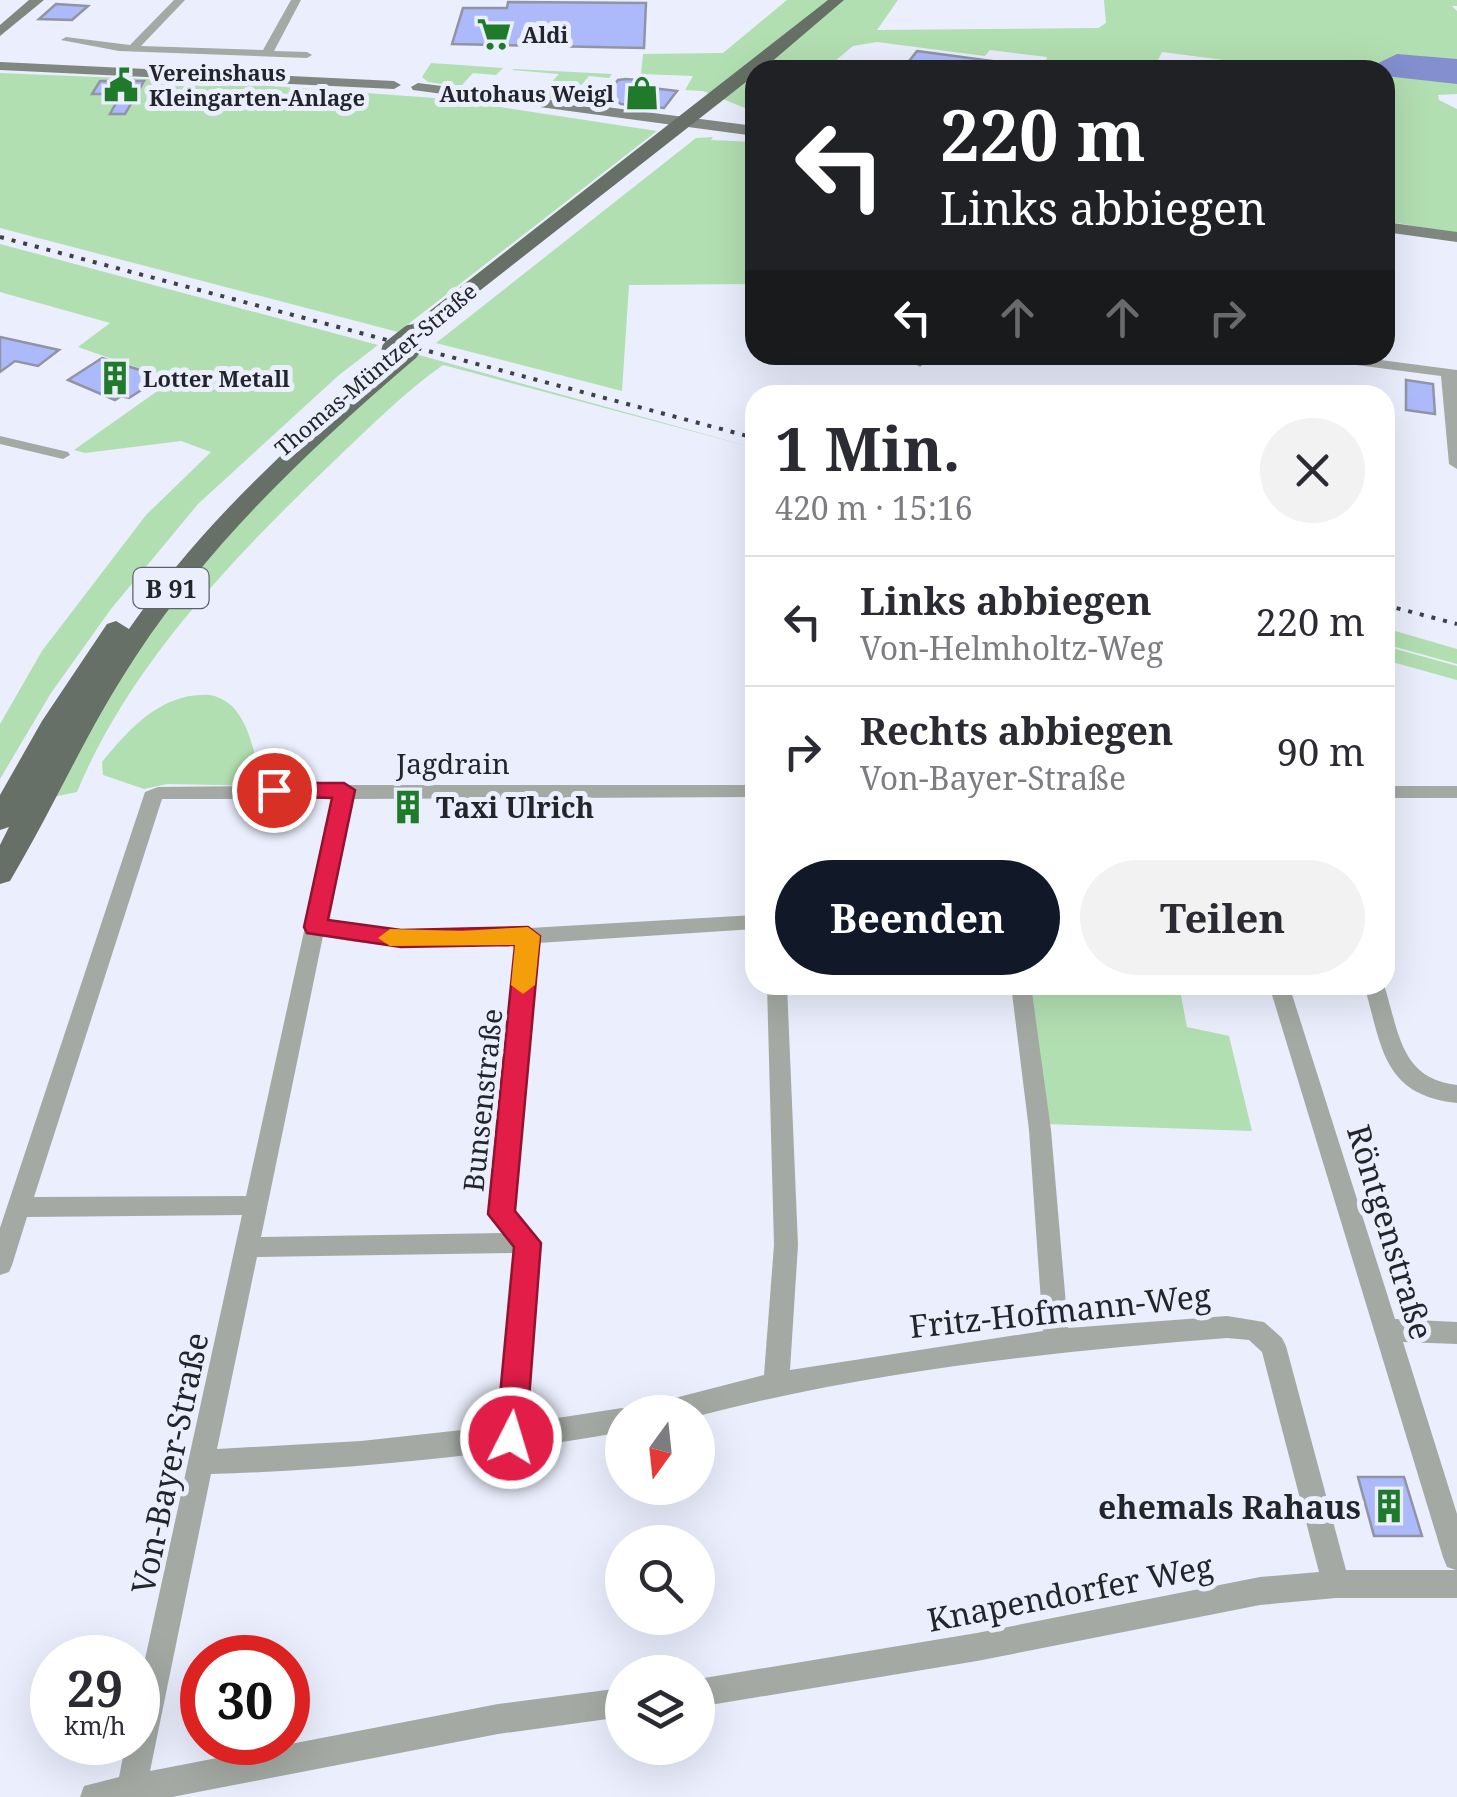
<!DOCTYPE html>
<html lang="de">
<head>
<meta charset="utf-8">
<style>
  :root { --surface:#fff; --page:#f2f2f3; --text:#2b2b33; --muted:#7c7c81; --line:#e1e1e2; --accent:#111827 }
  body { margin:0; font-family:"Noto Serif",serif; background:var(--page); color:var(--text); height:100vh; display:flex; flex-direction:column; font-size:38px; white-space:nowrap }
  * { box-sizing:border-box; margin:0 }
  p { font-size:32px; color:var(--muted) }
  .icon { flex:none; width:55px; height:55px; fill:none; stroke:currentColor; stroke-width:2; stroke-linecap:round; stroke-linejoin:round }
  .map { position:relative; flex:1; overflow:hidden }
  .side { position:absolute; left:745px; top:385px; width:650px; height:610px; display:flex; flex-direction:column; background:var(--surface); border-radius:30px; box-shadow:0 10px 40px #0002 }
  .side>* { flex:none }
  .banner { position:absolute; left:745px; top:60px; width:650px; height:305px; border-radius:30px; box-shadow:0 10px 40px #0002; background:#202124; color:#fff; overflow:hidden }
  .needle { width:65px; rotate:195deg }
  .buttons { position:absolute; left:605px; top:1395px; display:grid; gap:20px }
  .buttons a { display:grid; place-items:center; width:110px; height:110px; border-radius:50%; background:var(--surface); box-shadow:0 10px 40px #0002; font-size:50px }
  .speed { position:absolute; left:30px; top:1635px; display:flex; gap:20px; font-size:50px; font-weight:700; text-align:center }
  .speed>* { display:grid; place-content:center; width:130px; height:130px; border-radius:50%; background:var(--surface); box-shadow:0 10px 40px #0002; line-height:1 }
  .speed small { font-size:25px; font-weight:400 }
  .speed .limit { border:15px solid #d22; background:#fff; color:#111 }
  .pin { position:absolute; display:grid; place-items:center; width:85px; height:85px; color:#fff; margin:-42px; border:5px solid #fff; border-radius:50%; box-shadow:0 2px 10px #0007 }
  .me { position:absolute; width:110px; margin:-55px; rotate:5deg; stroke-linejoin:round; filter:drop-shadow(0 0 8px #0008) }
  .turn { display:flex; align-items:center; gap:35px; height:210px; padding:0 30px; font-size:45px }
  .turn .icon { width:130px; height:130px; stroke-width:2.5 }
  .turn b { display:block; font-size:70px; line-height:85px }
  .lanes { display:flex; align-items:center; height:95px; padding:0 30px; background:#0003; justify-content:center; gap:50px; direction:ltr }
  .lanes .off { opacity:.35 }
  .round { display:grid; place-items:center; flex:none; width:105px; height:105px; border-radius:52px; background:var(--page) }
  .head { display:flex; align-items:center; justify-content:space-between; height:170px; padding:0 30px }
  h1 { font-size:60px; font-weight:700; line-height:75px }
  .action { display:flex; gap:20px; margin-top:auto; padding:20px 30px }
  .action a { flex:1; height:115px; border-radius:60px; background:var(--accent); color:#fff; font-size:40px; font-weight:700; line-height:115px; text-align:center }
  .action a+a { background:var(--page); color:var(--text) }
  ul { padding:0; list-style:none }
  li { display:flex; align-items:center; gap:30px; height:130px; padding:0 30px; border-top:2px solid var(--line) }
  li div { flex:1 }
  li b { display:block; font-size:38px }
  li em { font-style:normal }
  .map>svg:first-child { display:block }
  .green { fill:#b2dfb2 }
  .water { fill:#838fce }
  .building { fill:#acb9fb; stroke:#9194a2; stroke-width:2.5 }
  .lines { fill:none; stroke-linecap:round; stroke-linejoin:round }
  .street { fill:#a4a9a4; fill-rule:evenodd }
  .secondary { fill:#808780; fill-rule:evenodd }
  .primary { fill:#677066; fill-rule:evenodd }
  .rail { stroke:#3e4147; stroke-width:4; stroke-dasharray:4 8; stroke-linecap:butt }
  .primary-bridge { stroke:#677066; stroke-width:21 }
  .route { fill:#e11d48; stroke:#92132f; stroke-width:2.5 }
  .slow { fill:#f59e0b }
  .labels { text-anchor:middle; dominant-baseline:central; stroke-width:10; stroke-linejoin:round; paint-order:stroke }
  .far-poi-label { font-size:22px; font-weight:bold; fill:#23252a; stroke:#eaeefd; text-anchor:start }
  .far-street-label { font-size:22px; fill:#23252a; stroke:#eaeefd }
  .shield { fill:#eaeefd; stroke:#5f6169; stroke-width:2.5 }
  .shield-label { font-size:25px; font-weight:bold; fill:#23252a }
  .street-label { font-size:28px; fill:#23252a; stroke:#eaeefd }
  .poi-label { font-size:28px; font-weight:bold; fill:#23252a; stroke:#eaeefd; text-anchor:start }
  .near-street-label { font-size:32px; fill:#23252a; stroke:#eaeefd }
  .near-poi-label { font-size:32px; font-weight:bold; fill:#23252a; stroke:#eaeefd; text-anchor:end }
</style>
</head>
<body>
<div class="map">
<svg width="1457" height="1797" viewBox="0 0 1457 1797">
  <rect width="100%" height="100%" fill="#eaeefd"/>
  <!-- green -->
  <g class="green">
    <path d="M787,0h111l-21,30 221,-2 8,-5 -2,-23h353v6h-5l5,5v83l-19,1 1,5 18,9v124l-72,-12v-151h-85l-138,-18 -9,18h-60l-48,-6 2,-7 -57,-7 -5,6 -108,-14 -24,4 -29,24h-69v42l-52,-21 -18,-1 8,-14 -52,-2 2,-20 80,-1z"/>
    <path d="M431,63l72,5 -7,7 -23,-2 -11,12 21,3 -6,1 -49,-7 -6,-5z"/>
    <path d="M512,70l2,-1 98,5 -3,4 -20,-2 -21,25 -30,-4 21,-23z"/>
    <path d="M0,73l218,9 230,17 209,32 -259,201 -398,-104z"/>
    <path d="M713,137l-2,3 44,2v142l-126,1 -7,106 -186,-48 260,-205z"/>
    <path d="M0,244l378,101 -39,30 -141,129 -87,105 -60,84 -51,86v-55l42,-73 104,-136 65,-63 -30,-11 -96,12 -11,-3 99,-70 -95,-33 32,-24 -110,-31z"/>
    <path d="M419,355l336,93 -312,-83c-40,28 -74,63 -109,96 -99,95 -204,203 -257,331l-29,6 69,-122 110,-145 120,-120z"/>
    <path d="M1385,628l72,21v15l-72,-20z"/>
    <path d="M1385,646l72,20v14l-72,-20z"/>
    <path d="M210,695c33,6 41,44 48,72l11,6 3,13 -105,-2 -23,5 -41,-14 -1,-13c28,-34 60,-70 108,-67z"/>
    <path d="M1027,985h152l8,42 42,9 23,95 -206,-7z"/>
  </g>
  <!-- water -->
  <path class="water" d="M1397,54l60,5v25l-72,-8v-6h-21z"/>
  <!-- building -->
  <g class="building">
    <path d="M508,2l138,1 -2,45 -192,-4 11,-36h44z"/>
    <path d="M56,4l32,2 -16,14 -33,-1z"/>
    <path d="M917,51l83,11 -1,8h-97z"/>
    <path d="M626,79l23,2 -5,6 33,4 -13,17 -43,-4 -14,-9 11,-15z"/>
    <path d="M100,81h44l-19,33h-15l11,-20h-29z"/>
    <path d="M0,337l59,13 -21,16 -23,-5 -15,11z"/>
    <path d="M102,358l60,19 -33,21 -8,-2 -6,4 -47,-20z"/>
    <path d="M1406,380l27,4 2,30 -29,-4z"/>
    <path d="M1358,1477h46l18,59h-48z"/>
  </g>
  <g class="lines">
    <!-- street -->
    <g class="street">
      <path d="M174,0h11l-44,46 122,4 28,-50h10l-27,51 33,1 5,3 -5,3 -188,-7 -58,-11 5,-3 64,8z"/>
      <path d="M920,355h14l-14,12 -7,-4z"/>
      <path d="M1303,355h39l115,15v99l-8,-5 -8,-88 -131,-17z"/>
      <path d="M0,436l68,16 2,3 -7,4 -63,-15z"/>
      <path d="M344,785h411v12l-403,2 -26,123 27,6 109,4 293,-17v14l-217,14 -25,268 27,32 -15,180 97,-15 10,4h-10v20c-135,24 -272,38 -411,42l-61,297 348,-67 124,-16v29l-124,17 -326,63h-92l4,-11 35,-9 7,-35h12v-51l104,-476 -215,2 -15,48 -3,7 -9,3v-47l145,-436 13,-5zM162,799h171l-87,397 -212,1zM323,936c63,14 130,12 194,8l-28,270 15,19 -243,4zM515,1253l-16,173 -138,15 -144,8 40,-192z"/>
      <rect x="1385" y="786" width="72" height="12"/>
      <path d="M767,985h20l11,260 -8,125 253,-39 -14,-201 -18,-145h20l20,145 17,198 159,-12 37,6 18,16 4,8 60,224h110l-9,-3 -4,-10 -174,-572h20l106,334 62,3v22l-54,-2 54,172v84h-121l-76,7 -283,56 -279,46v-28l279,-46 283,-56 59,-5 -57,-220 -13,-12 -22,-2c-178,14 -357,33 -529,78v-4h-44l4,-8 9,-4 97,-25 10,-130z"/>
      <path d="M1364,985h20c15,46 16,94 73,100v18c-75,-8 -75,-57 -93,-118z"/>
    </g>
    <!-- secondary -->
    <g class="secondary">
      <path d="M29,0h15l-44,36v-11z"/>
      <path d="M0,62l394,19 7,4 -7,4 -394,-19z"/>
      <path d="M418,83l337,43v10l-342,-46 -2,-3z"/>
      <path d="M1385,222l72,10v10l-72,-10z"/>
    </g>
    <!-- primary -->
    <g class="primary">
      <path d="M828,0h16l-82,70h-7v5l-337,264h-14v-8z"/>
      <path d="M409,348l10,6 -3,4c-104,89 -204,182 -280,298 -48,72 -82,151 -126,225l-10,3v-39l9,-18 -9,3v-35l42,-74 65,-97 9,-3 13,8c63,-91 142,-168 226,-240 15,-13 34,-36 54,-41z"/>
    </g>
    <!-- rail -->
    <g class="rail">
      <path d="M0,237l755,201"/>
      <path d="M1385,605l72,19"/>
    </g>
    <!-- primary-bridge -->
    <path class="primary-bridge" d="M392,350l19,-15"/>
  </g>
  <!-- route -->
  <path class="route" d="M274,783h70l11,7 -27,130 73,10 127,-3 12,9 -25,275 26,32 -15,195 -5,10 -10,4 -11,-4 -4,-10 18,-191 -26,-33 27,-269 -114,2 -94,-14 -3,-6 28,-129 -66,-2 -3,-6z"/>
  <!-- slow -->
  <path class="slow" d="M528,927l12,9 -5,49 -12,9 -12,-9 4,-40 -125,1 -12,-8 12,-9 72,2z"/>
  <!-- icons -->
  <defs>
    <g id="supermarket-bare" transform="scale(2.7)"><path d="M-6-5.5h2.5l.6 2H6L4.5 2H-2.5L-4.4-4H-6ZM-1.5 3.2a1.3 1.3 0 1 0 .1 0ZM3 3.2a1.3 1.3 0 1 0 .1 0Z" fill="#1f7a29" stroke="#eaeefd" stroke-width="2.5" paint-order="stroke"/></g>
    <g id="civic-bare" transform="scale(2.7)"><path d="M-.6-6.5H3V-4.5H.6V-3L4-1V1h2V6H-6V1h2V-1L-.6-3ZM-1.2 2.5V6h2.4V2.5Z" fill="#1f7a29" stroke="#eaeefd" stroke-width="2.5" paint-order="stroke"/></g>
    <g id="shop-bare" transform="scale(2.7)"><path d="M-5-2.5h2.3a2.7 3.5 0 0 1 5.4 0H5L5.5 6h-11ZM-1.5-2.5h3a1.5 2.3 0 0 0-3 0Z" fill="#1f7a29" stroke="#eaeefd" stroke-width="2.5" paint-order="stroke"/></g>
    <g id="building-bare" transform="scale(2.7)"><path d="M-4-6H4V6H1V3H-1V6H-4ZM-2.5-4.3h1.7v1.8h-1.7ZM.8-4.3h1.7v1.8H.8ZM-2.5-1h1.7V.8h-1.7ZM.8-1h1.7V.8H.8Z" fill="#1f7a29" stroke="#eaeefd" stroke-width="2.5" paint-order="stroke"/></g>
  </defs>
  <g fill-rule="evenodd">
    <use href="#supermarket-bare" x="494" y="34"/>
    <use href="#civic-bare" x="121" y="85"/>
    <use href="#shop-bare" x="642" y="93"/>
    <use href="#building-bare" x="115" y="378"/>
    <use href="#building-bare" x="408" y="807"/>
    <use href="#building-bare" x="1389" y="1506"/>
  </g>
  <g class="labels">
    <!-- far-poi labels -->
    <g class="far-poi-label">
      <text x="522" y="34">Aldi</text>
      <text x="149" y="72">Vereinshaus<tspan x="149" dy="25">Kleingarten-Anlage</tspan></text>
      <text x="614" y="93" text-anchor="end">Autohaus Weigl</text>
      <text x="143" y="378">Lotter Metall</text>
    </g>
    <!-- far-street labels -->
    <g class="far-street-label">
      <text transform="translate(375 369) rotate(-40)">Thomas-Müntzer-Straße</text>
    </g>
    <!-- shield labels -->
    <rect class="shield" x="133.5" y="568" width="75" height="40" rx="8"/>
    <g class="shield-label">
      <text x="171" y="588">B 91</text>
    </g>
    <!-- street labels -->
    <g class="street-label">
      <text x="453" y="763">Jagdrain</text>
      <text transform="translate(482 1100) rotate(-84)">Bunsenstraße</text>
    </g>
    <!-- poi labels -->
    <g class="poi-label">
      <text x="436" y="807">Taxi Ulrich</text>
    </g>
    <!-- near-street labels -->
    <g class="near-street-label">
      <text transform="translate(1391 1232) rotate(73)">Röntgenstraße</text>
      <text transform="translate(1060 1310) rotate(-6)">Fritz-Hofmann-Weg</text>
      <text transform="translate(169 1463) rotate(-78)">Von-Bayer-Straße</text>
      <text transform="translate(1070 1592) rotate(-11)">Knapendorfer Weg</text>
    </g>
    <!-- near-poi labels -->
    <g class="near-poi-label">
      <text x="1361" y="1506">ehemals Rahaus</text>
    </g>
  </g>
</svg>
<div class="buttons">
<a><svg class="needle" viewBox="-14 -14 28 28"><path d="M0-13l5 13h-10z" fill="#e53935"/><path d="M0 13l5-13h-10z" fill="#7c7c81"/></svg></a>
<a><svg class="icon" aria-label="search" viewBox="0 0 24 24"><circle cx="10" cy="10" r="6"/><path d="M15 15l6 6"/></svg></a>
<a><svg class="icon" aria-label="layers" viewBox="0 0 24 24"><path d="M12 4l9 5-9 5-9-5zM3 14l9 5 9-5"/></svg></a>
</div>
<div class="speed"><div>29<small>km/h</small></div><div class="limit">30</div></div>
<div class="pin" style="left:274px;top:790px;background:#d93025"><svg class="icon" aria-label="arrive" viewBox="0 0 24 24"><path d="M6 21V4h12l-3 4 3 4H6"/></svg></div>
<svg class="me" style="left:511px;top:1438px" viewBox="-20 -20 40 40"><circle r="17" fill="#e11d48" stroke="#fff" stroke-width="3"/><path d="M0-11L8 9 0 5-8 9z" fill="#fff"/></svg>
<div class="banner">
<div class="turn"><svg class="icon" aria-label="left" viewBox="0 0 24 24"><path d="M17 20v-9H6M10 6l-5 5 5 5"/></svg><div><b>220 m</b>Links abbiegen</div></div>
<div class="lanes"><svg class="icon" aria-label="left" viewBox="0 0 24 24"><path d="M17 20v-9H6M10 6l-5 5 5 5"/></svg><svg class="icon off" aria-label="ahead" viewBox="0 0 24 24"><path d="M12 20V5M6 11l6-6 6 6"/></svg><svg class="icon off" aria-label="ahead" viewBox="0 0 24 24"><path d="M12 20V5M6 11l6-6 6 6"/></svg><svg class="icon off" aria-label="right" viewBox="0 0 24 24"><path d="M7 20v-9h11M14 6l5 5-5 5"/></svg></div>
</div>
<section class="side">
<div class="head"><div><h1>1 Min.</h1><p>420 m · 15:16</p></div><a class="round"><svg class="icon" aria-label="close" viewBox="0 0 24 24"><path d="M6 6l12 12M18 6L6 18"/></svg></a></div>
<ul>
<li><svg class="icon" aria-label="left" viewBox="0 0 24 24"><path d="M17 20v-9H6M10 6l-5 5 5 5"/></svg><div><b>Links abbiegen</b><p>Von-Helmholtz-Weg</p></div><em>220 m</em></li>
<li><svg class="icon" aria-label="right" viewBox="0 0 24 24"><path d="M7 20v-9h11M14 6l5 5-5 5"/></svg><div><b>Rechts abbiegen</b><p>Von-Bayer-Straße</p></div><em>90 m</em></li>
</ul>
<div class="action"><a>Beenden</a><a>Teilen</a></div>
</section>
</div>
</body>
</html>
